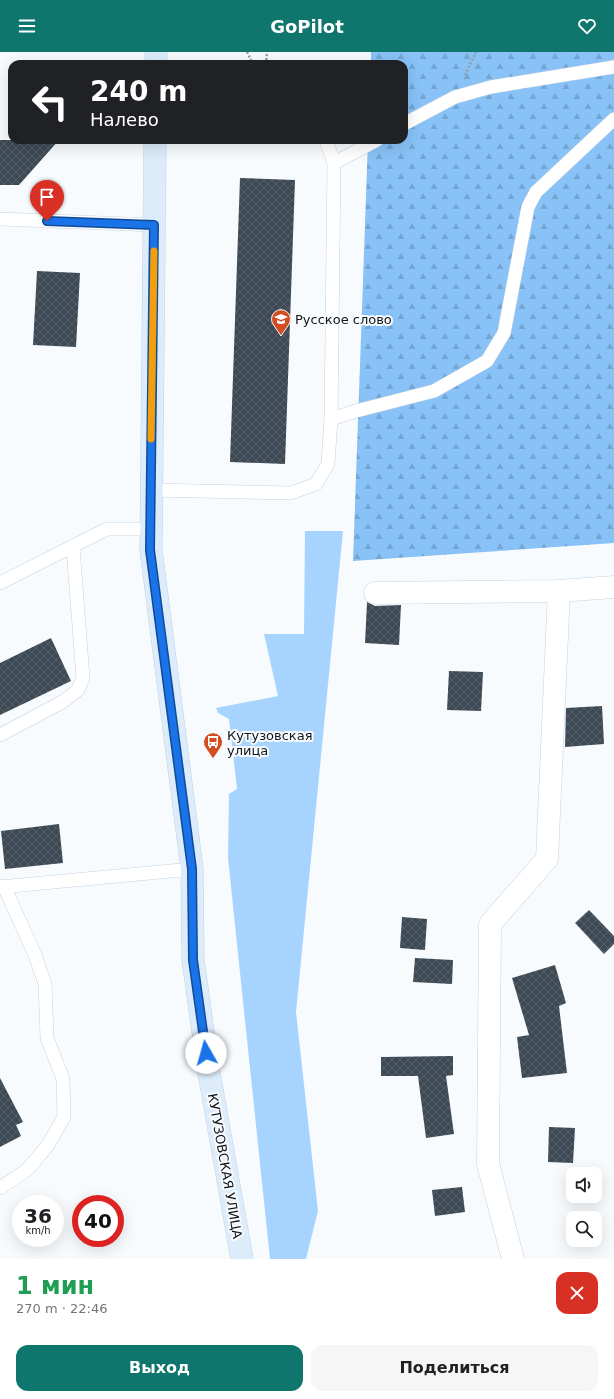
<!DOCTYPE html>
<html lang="ru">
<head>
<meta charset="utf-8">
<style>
  :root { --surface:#fff; --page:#f6f6f6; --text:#202124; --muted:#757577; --accent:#0f766e }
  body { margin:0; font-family:"DejaVu Sans",sans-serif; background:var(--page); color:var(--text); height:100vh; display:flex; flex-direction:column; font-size:15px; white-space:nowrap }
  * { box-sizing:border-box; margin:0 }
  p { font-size:13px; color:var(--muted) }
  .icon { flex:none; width:22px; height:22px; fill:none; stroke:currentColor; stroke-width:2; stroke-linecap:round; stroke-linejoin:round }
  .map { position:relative; height:1207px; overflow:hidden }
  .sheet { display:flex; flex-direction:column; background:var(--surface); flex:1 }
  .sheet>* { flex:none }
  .banner { position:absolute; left:8px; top:8px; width:400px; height:84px; border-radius:12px; box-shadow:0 4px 16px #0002; background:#202124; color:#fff; overflow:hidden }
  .fabs { position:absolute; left:566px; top:1115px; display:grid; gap:8px }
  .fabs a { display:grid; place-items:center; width:36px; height:36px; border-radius:8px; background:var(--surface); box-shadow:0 4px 16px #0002; font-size:20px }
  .speed { position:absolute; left:12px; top:1143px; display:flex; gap:8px; font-size:20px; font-weight:700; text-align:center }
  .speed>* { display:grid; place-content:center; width:52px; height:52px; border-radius:50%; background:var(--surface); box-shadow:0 4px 16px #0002; line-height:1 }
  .speed small { font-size:10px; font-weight:400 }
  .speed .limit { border:6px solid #d22; background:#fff; color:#111 }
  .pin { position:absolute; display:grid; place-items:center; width:34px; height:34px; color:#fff; margin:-41px -17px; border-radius:50% 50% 50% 0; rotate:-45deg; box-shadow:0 0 4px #0007 }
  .pin .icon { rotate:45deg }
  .me { position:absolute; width:44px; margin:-22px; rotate:353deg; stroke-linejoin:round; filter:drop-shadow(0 0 3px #0008) }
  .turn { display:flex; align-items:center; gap:14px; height:84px; padding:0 16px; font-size:18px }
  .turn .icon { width:52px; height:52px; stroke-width:2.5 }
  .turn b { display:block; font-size:28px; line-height:34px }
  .round { display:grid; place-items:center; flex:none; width:42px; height:42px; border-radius:12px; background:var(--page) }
  .head { display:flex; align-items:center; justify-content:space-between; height:68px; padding:0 16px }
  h1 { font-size:24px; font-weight:700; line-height:30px; color:#1e9e55 }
  .primary-button { display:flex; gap:8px; margin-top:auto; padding:8px 16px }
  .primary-button a { flex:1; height:46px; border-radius:12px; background:var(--accent); color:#fff; font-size:16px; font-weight:700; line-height:46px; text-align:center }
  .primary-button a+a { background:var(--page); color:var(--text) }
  header { display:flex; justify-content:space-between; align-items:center; height:52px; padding:0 16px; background:var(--accent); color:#fff; font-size:18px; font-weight:700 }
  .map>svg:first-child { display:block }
  .green { fill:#a7d4fe }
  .forest { fill:url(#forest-firs) }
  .building { fill:url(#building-cross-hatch) }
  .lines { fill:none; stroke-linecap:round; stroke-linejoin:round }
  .lane-casing { stroke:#c4d2df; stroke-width:14 }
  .street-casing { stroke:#c4d2df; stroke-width:23 }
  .secondary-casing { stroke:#c4d2df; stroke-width:23 }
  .path { stroke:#989ca0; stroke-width:2.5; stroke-dasharray:2 2; stroke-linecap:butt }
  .lane { stroke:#fff; stroke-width:13 }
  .street { stroke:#fff; stroke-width:22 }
  .secondary { stroke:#dcecfb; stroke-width:22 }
  .route-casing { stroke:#114b97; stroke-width:10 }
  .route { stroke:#1a73e8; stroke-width:7 }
  .slow { stroke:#f59e0b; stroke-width:7 }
  .labels { text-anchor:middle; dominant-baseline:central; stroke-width:4; stroke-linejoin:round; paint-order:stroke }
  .poi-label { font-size:13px; fill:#10151a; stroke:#f8fbfe; text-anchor:start }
  .street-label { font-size:13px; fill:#10151a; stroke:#f8fbfe }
</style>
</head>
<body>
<header><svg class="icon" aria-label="menu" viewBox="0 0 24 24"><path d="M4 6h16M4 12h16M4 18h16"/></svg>GoPilot<svg class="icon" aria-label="heart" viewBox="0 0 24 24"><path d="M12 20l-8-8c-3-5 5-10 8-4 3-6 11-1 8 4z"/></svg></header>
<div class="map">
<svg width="614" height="1207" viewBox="0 0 614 1207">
  <defs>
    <pattern id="forest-firs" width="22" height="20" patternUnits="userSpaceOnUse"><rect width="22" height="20" fill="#88c2f7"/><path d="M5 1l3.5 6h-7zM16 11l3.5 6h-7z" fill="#74a6d3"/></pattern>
    <pattern id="building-cross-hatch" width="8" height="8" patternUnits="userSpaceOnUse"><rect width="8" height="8" fill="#3d4954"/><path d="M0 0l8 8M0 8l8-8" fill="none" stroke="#555f68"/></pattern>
  </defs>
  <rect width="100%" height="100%" fill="#f8fbfe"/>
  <!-- green -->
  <path class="green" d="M305,479h38l-47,481 22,199 -12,48h-36l-42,-401 1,-64 8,-5 -8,-70 -11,-6 -2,-5 62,-12 -14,-62h40z"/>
  <!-- forest -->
  <path class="forest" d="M371,0h243v491l-261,18 15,-421h36v-76h-33z"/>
  <!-- building -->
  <g class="building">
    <path d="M0,88h59l-40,45h-19z"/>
    <path d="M240,126l55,2 -10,284 -55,-2z"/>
    <path d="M37,219l43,2 -4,74 -43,-2z"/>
    <path d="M367,550l8,4 26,-1 -2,40 -34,-2z"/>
    <path d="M51,586l20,43 -71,34v-52z"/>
    <path d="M449,619l34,1 -2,39 -34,-1z"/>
    <path d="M602,654l2,38 -39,3 1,-39z"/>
    <path d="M59,772l4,39 -58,6 -4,-38z"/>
    <path d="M589,858l25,26v8l-10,10 -29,-31z"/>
    <path d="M402,865l25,2 -2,31 -25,-2z"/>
    <path d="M415,906l38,2 -1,24 -39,-2z"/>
    <path d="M555,913l11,38 -7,3 8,67 -45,5 -5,-41 12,-2 -17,-57z"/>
    <path d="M453,1004v19l-7,1 8,58 -28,4 -8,-62h-37v-19z"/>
    <path d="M0,1026l23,44 -7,3 5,11 -21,11z"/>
    <path d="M549,1075l26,1 -2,35 -25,-1z"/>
    <path d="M462,1135l3,25 -30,4 -3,-26z"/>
  </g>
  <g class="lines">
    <!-- lane casing -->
    <g class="lane-casing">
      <g id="lane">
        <path d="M404,72l51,-27 36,-10 123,-20"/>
        <path d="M334,111l43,-23"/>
        <path d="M0,167l154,6"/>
        <path d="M331,367l25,-8 78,-20 53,-30 17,-28 24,-126 8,-15 78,-73"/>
        <path d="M151,438l140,3 25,-9 12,-20 3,-45 3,-256 -8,-23"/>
        <path d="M0,531l107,-54h43"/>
        <path d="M0,683l64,-34 14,-11 5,-12 -10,-131"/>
        <path d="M0,835l192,-18"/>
        <path d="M0,1136l27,-18 21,-25 16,-28 -1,-38 -16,-41 -2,-54 -10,-29 -31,-69"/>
      </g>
    </g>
    <!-- street casing -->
    <g class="street-casing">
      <g id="street">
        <path d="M375,541l184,-2 55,-4"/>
        <path d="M513,1207l-25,-95 2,-240 57,-65 12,-268"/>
      </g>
    </g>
    <!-- secondary casing -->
    <g class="secondary-casing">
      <g id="secondary">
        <path d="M156,12v-12"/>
        <path d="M155,88l-4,410 41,319 1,91 15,107 34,192"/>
      </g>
    </g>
    <!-- path -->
    <g class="path">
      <path d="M247,0l6,12"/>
      <path d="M266,12l1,-12"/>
      <path d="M465,23l11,-23"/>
    </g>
    <!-- lane -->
    <use href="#lane" class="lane"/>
    <!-- street -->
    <use href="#street" class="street"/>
    <!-- secondary -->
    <use href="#secondary" class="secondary"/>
  </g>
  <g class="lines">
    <!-- route casing -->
    <g class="route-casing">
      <path id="route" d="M47,169l107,4 -4,325 42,319 1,91 13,93"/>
    </g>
    <!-- route -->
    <use href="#route" class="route"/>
    <!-- slow -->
    <path class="slow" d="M151,387l3,-188"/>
  </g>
  <!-- icons -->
  <defs>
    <g id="school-pin" transform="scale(1)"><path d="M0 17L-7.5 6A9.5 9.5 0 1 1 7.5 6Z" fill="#d44c20" stroke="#f8fbfe"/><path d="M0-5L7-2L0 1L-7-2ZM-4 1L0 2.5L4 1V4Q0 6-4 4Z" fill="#fff"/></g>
    <g id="bus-pin" transform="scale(1)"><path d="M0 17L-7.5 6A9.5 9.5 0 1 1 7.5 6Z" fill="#d44c20" stroke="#f8fbfe"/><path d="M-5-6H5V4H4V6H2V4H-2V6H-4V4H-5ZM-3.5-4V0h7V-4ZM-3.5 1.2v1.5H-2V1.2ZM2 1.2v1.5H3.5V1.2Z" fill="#fff"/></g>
  </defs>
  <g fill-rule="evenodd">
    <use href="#school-pin" x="281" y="267"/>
    <use href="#bus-pin" x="213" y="690"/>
  </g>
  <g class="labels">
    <!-- poi labels -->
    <g class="poi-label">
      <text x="295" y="267">Русское слово</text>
      <text x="227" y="683">Кутузовская<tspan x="227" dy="15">улица</tspan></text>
    </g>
    <!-- street labels -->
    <g class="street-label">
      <text transform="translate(225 1114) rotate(80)">КУТУЗОВСКАЯ УЛИЦА</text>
    </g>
  </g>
</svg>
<div class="fabs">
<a><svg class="icon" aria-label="sound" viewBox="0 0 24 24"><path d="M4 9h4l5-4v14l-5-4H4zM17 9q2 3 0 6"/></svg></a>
<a><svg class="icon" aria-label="search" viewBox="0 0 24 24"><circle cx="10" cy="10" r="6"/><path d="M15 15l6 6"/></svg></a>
</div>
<div class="speed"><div>36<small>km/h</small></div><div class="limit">40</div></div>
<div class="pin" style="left:47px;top:169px;background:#d93025"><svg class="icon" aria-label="arrive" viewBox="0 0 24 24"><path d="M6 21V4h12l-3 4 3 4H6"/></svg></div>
<svg class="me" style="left:206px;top:1001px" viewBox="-20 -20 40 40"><circle r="19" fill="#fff"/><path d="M0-13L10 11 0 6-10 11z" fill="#1a73e8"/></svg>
<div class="banner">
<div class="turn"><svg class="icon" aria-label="left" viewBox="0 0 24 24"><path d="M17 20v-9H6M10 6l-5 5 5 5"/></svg><div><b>240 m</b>Налево</div></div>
</div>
</div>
<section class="sheet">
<div class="head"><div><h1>1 мин</h1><p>270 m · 22:46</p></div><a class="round" style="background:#d93025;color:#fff"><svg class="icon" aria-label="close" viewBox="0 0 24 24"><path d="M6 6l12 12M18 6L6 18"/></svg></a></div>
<div class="primary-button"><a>Выход</a><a>Поделиться</a></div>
</section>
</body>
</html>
